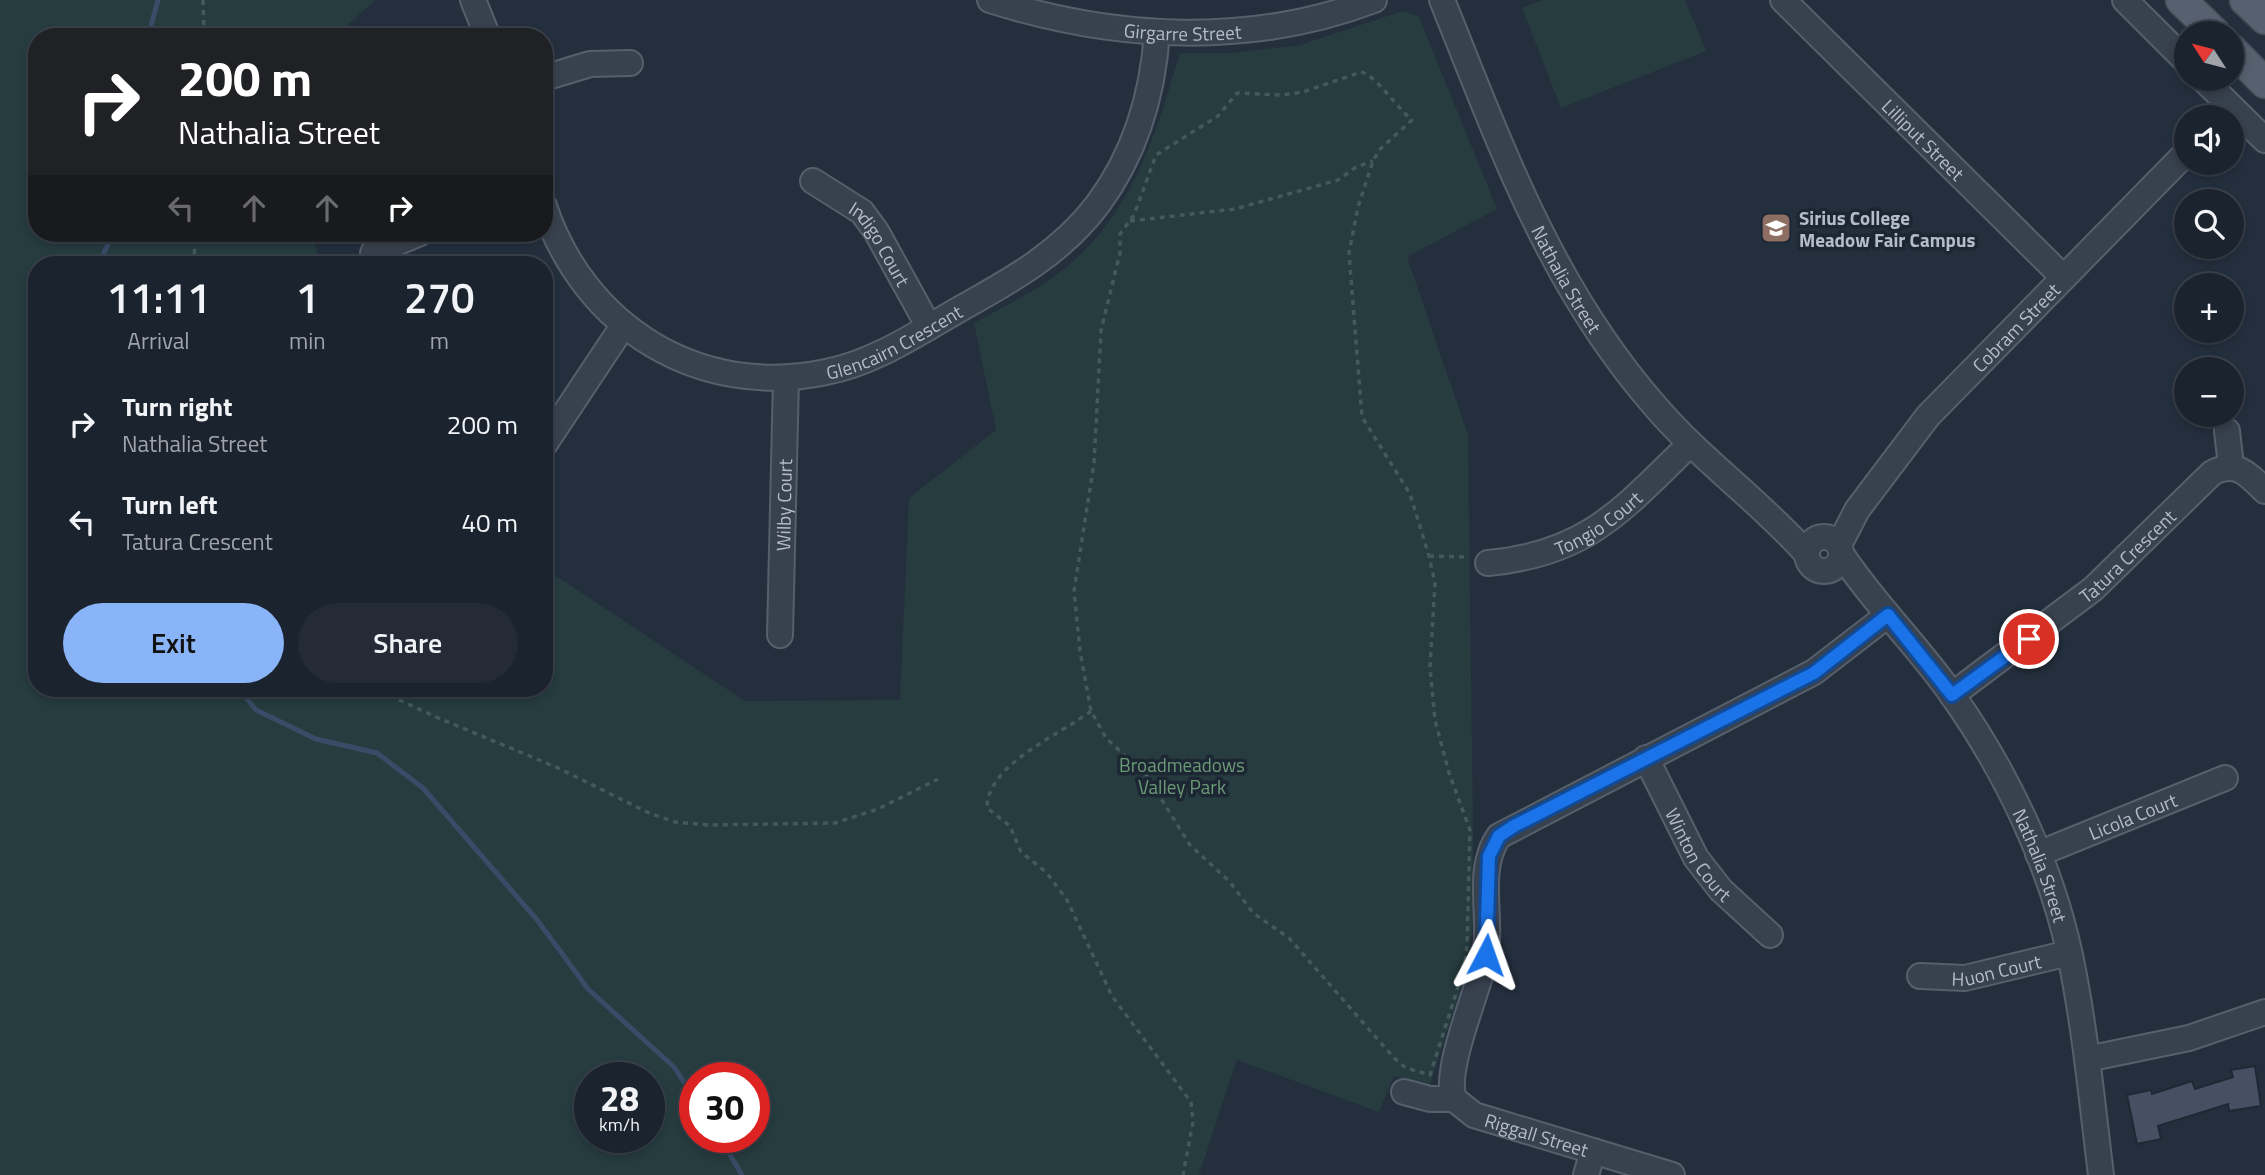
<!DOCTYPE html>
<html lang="en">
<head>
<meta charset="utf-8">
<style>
  :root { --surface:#1b232e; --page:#242b36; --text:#f1f3f6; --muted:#a0a4aa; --line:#39404a; --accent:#8ab4f8 }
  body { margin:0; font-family:"Titillium Web",sans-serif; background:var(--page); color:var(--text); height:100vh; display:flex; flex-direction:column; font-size:26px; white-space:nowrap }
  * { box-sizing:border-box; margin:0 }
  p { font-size:23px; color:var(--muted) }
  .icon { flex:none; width:38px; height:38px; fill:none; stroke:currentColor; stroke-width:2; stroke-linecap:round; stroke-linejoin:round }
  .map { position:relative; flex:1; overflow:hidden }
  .drawer { position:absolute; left:28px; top:256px; width:525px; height:441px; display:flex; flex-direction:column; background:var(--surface); border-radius:28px; box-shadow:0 4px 10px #0003,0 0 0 2px var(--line) }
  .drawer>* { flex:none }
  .hud { position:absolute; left:28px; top:28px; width:525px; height:214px; border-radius:28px; box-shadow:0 4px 10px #0003,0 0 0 2px var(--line); background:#202124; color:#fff; overflow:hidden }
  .needle { width:46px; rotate:306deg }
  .fabs { position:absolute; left:2174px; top:21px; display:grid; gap:14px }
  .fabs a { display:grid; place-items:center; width:70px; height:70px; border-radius:50%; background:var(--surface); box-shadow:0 4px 10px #0003,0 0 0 2px var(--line); font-size:35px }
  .speed { position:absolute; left:574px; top:1062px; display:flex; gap:14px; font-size:35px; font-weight:700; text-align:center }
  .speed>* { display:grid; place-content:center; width:91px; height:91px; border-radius:50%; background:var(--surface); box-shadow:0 4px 10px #0003,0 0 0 2px var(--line); line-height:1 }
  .speed small { font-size:18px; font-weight:400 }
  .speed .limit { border:10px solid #d22; background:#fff; color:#111 }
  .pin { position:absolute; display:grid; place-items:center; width:60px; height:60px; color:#fff; margin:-30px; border:4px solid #fff; border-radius:50%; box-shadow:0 2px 7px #0007 }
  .me { position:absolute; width:77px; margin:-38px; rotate:4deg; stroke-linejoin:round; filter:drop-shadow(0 0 5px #0008) }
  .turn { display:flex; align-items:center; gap:24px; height:147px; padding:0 35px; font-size:32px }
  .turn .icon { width:91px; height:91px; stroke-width:2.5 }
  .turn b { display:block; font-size:49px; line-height:60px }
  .lanes { display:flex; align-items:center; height:66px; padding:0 35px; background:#0003; justify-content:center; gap:35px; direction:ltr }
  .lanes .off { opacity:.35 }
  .eta { display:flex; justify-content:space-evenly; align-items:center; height:119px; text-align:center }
  .eta b { font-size:42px; font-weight:600; line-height:49px }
  .action { display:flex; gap:14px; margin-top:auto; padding:14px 35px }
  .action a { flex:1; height:80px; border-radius:42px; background:var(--accent); color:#111; font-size:28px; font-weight:600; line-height:80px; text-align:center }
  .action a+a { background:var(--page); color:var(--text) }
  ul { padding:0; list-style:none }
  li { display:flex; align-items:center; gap:21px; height:98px; padding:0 35px }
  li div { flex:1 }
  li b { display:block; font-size:26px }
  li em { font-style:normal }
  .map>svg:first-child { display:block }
  .green { fill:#263c3f; fill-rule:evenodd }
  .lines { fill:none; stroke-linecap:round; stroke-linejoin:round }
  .stream { stroke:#394c67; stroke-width:5 }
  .building { fill:#455162; stroke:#1f2835; stroke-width:2 }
  .minor-casing { stroke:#565f6c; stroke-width:28 }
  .major-casing { stroke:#414a57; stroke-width:33 }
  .path { stroke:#44595c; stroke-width:3.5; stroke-dasharray:5 5; stroke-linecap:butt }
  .minor { stroke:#38414e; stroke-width:24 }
  .major { stroke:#56606e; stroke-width:30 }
  .route-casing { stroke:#114b97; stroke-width:18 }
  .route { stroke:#1a73e8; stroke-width:12 }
  .labels { text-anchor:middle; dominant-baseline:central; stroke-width:7; stroke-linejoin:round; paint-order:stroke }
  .street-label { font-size:19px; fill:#b4bcc9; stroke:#1d2633 }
  .poi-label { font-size:19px; font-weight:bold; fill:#b4bcc9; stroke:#1d2633; text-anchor:start }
  .park-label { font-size:19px; fill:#6b9a76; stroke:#1d2633 }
</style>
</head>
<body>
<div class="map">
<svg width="2265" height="1175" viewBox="0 0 2265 1175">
  <rect width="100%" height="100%" fill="#242f3e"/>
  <!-- green -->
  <g class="green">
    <path d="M0,0h376l-28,24 -2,13h-309v196h280l-2,14 7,17h-285v424h507v-120l201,133 155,-1 9,-202 87,-68 -22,-107c32,-18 68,-34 96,-59 65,-56 86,-132 110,-211h51l69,-8 103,-34 16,6 78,192 -90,48 61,178 6,475 -5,52 -39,123 -36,-9 -15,36 -142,-52 -38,115h-1199zM590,1078h59v60h-59zM695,1078h59v60h-59z"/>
    <path d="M1543,0h142l21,51 -145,57 -39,-100z"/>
  </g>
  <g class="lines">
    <!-- stream -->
    <g class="stream">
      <path d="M148,37l10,-37"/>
      <path d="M99,264l14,-31"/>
      <path d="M238,688l18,22 60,29 61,14 46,35 115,133 50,68 86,78 21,32"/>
      <path d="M720,1138l22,37"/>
    </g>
  </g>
  <!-- building -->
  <path class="building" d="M2255,1066l6,40 -32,5 -1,-7 -70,22 3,13 -24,5 -10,-49 24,-5 1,4 40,-13 3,8 38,-12 -2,-7z"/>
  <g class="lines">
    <!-- minor casing -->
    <g class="minor-casing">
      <g id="minor">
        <path d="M473,0l15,37"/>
        <path id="s1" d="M990,0c125,40 261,47 384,0"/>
        <path id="s2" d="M1442,0c59,146 108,286 213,406 46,54 105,95 152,148"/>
        <path id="s3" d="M1783,0l280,277"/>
        <path d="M2125,0l61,61"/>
        <path d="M544,78l46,-14 40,-1"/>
        <path d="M2203,79l62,61"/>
        <path id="s4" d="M813,181l49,31 14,19 53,96"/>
        <path id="s5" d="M544,206c40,121 155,193 282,166 48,-9 92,-39 134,-63 52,-29 101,-56 138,-105 37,-50 55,-110 59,-172"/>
        <path d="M373,253l47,-20"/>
        <path d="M2227,431l4,35"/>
        <path d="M544,445l79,-119"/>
        <circle cx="1824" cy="554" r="17"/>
        <path id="s6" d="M1839,545l18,-35 71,-94 258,-263"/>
        <path id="s7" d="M1842,555c33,50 77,92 111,141 54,77 97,167 117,259 15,72 22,147 31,220"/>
        <path id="s8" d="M1488,563c99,-9 134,-53 201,-118"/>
        <path id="s9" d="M780,635l6,-257"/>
        <path id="s10" d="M1952,695l141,-106 119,-116c24,-13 36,1 53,18"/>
        <path id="s11" d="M1646,758l50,100 25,32 49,45"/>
        <path id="s12" d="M2038,854l187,-76"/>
        <path id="s13" d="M1920,976l45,2 104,-25"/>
        <path d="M2087,1059l102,-21 76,-26"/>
        <path id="s14" d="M1404,1092l26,7h24l20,16 198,60"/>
        <path d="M1454,1099c-11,-29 24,-107 31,-141 8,-38 -10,-89 14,-122l315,-164 74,-57"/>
        <path d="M1586,1175l7,-24"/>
      </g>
    </g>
    <!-- major casing -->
    <g class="major-casing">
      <g id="major">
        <path d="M2181,0l34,33"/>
        <path d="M2245,0l20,19"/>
        <path d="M2231,49l34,34"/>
      </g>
    </g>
    <!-- path -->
    <g class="path">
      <path d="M203,0l1,37"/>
      <path d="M1361,72c15,3 36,36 51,48l-33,30 -6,11 -15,46 -9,46 13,164 48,77 19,62 6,27 -5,84 5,53 14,53 21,57 -3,116 -3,22 -34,107 -24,-7 -12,-10 -105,-120 -36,-25 -23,-31 -40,-37 -43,-69 -41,-38 -15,-27 -11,-60 -6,-60 20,-128 7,-133 19,-77v-19l14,-19 22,-60 62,-39 19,-23 44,2 22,-3z"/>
      <path d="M1130,221l105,-12 103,-29 18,-13 17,-6"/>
      <path d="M194,264l1,-31"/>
      <path d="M1429,556l39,1"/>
      <path d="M383,688l14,11 39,18 120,50 93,46 26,9 34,3 126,-2 43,-14 60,-30"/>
      <path d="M1091,711c-31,24 -104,53 -104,97l23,18 11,26 25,20 21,28 45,96 79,106 2,20 -10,53"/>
    </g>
    <!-- minor -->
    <use href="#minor" class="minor"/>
    <!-- major -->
    <use href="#major" class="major"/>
  </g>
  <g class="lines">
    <!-- route casing -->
    <g class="route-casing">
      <path id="route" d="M1486,955l3,-99 10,-20 15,-10 300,-153 74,-58 64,80 77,-56"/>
    </g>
    <!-- route -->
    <use href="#route" class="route"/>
  </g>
  <!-- icons -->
  <defs>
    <g id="school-square" transform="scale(1.575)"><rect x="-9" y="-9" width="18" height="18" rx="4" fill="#8d6e63" stroke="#1d2633"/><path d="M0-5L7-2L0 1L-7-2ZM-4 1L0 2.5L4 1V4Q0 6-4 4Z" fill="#fff"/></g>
  </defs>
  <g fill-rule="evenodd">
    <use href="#school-square" x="1776" y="228"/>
  </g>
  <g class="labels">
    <!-- street labels -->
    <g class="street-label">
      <text stroke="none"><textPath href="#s1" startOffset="196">Girgarre Street</textPath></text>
      <text stroke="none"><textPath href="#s3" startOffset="198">Lilliput Street</textPath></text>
      <text stroke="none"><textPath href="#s4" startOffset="94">Indigo Court</textPath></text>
      <text stroke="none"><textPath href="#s2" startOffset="306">Nathalia Street</textPath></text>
      <text stroke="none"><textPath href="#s6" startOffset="282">Cobram Street</textPath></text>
      <text stroke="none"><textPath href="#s5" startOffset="434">Glencairn Crescent</textPath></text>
      <text stroke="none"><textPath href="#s9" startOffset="130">Wilby Court</textPath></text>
      <text stroke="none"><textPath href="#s8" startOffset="119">Tongio Court</textPath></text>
      <text stroke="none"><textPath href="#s10" startOffset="224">Tatura Crescent</textPath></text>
      <text stroke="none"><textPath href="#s12" startOffset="102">Licola Court</textPath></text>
      <text stroke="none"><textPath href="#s11" startOffset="110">Winton Court</textPath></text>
      <text stroke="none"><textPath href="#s7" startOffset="371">Nathalia Street</textPath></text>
      <text stroke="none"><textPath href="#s13" startOffset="77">Huon Court</textPath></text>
      <text stroke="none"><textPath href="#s14" startOffset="142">Riggall Street</textPath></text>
    </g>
    <!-- poi labels -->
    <g class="poi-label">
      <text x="1799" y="217">Sirius College<tspan x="1799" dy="22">Meadow Fair Campus</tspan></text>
    </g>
    <!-- park labels -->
    <g class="park-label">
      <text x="1182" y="764">Broadmeadows<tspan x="1182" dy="22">Valley Park</tspan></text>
    </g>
  </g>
</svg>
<div class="fabs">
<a><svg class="needle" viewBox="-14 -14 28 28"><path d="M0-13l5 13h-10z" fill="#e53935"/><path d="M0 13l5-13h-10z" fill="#a0a4aa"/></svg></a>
<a><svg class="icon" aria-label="sound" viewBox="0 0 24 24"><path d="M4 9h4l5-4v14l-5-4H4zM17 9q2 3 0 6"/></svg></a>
<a><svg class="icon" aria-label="search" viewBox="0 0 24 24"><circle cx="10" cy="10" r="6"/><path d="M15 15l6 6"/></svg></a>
<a>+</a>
<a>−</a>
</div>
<div class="speed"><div>28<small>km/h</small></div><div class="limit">30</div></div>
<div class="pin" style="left:2029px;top:639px;background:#d93025"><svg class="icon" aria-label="arrive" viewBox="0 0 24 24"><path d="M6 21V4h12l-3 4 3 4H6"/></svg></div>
<svg class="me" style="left:1486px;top:955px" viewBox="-20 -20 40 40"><path d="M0-17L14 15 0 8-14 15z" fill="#1a73e8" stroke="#fff" stroke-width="4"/></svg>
<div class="hud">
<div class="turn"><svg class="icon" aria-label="right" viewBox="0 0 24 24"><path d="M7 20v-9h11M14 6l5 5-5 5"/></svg><div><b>200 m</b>Nathalia Street</div></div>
<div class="lanes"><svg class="icon off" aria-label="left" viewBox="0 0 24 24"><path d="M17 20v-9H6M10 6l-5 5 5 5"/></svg><svg class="icon off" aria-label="ahead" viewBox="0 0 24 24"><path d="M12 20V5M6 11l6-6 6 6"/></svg><svg class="icon off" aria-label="ahead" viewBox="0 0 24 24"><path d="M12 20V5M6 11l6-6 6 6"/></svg><svg class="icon" aria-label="right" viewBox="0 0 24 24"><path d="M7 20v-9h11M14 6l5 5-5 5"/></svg></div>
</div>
<section class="drawer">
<div class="eta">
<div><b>11:11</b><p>Arrival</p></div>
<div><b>1</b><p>min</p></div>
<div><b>270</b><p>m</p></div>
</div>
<ul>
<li><svg class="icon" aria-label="right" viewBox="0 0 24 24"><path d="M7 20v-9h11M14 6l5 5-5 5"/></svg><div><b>Turn right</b><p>Nathalia Street</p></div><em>200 m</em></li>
<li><svg class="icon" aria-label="left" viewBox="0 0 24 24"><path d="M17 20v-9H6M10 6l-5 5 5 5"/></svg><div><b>Turn left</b><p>Tatura Crescent</p></div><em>40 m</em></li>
</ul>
<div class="action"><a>Exit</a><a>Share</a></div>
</section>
</div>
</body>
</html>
